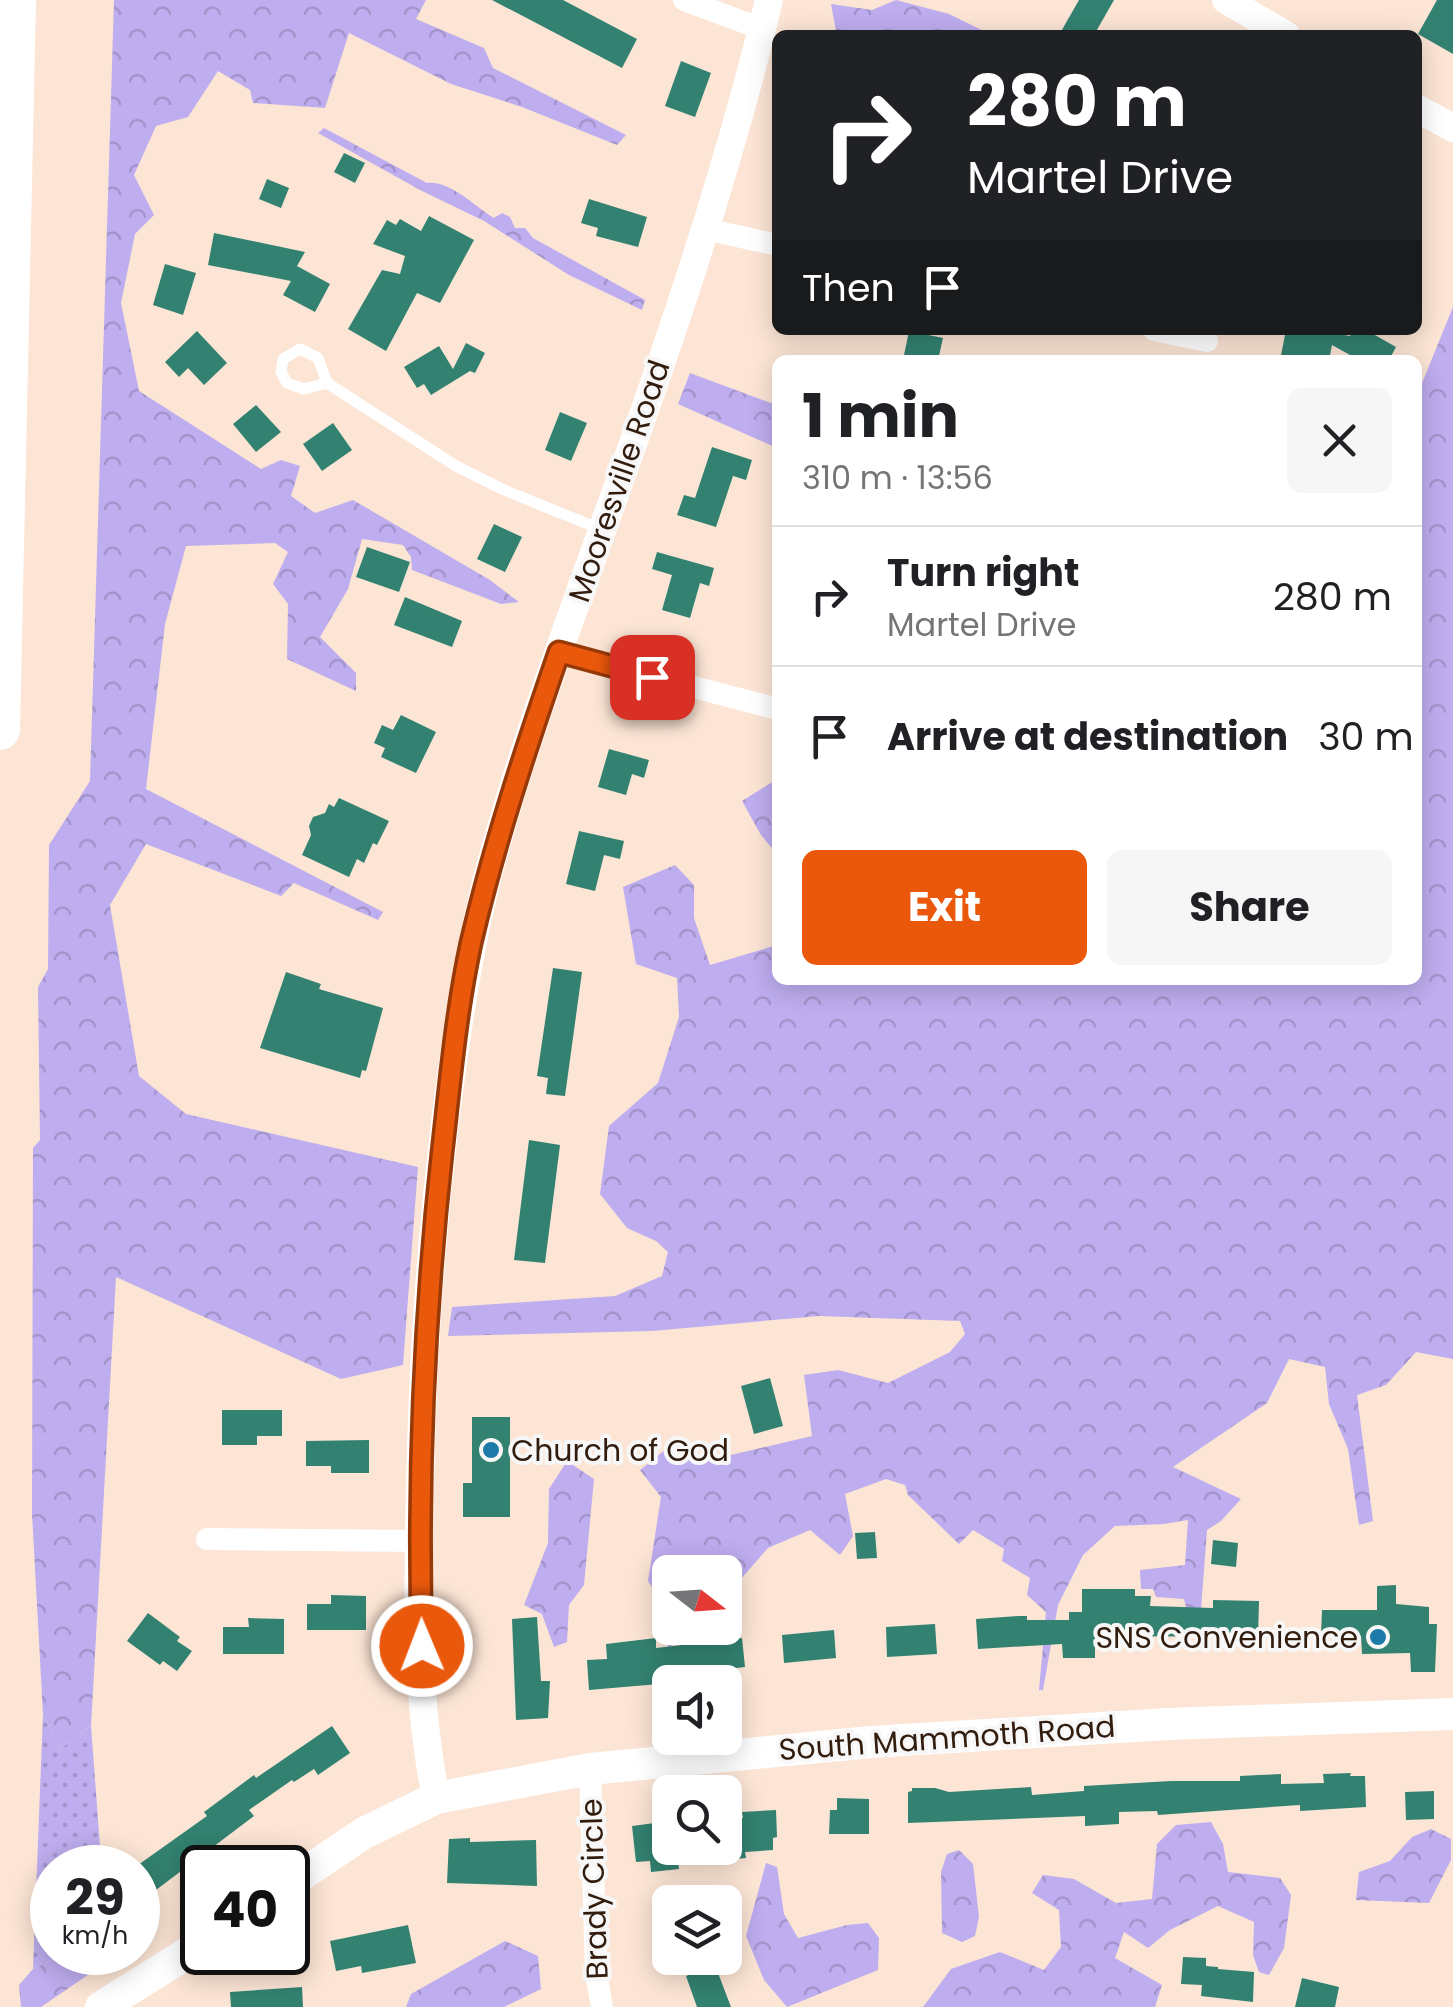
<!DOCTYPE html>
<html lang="en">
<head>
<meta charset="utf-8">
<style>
  :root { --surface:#fff; --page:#f6f6f6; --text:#202124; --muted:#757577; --line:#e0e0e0; --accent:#ea580c }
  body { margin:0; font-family:Poppins,sans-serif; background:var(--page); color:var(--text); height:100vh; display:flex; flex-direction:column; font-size:38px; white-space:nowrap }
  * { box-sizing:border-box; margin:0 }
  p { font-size:32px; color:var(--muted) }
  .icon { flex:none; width:55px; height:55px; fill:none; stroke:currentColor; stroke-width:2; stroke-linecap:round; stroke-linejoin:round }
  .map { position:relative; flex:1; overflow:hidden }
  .details { position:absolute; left:772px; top:355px; width:650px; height:630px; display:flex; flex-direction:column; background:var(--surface); border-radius:15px; box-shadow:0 5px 25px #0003 }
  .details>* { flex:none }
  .banner { position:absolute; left:772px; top:30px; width:650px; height:305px; border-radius:15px; box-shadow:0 5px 25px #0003; background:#202124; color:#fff; overflow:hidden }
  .needle { width:65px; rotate:107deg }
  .buttons { position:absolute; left:652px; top:1555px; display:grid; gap:20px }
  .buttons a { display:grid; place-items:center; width:90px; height:90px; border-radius:15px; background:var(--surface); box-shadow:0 5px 25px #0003; font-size:50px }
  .speed { position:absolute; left:30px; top:1845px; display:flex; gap:20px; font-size:50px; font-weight:700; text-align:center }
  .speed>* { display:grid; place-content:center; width:130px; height:130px; border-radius:50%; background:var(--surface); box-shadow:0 5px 25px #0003; line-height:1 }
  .speed small { font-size:25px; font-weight:400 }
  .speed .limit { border:5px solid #111; border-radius:15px; background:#fff; color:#111 }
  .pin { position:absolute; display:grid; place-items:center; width:85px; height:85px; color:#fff; margin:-42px; border-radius:20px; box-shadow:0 5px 15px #0006 }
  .me { position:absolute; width:110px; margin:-55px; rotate:359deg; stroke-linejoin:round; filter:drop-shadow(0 0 8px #0008) }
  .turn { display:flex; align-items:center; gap:35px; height:210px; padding:0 30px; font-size:45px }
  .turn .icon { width:130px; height:130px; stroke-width:2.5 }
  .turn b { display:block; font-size:70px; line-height:85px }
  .then { display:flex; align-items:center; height:95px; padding:0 30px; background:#0003; gap:20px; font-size:38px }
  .round { display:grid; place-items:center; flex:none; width:105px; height:105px; border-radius:15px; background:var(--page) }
  .overview { display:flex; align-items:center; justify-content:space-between; height:170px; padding:0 30px }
  h1 { font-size:60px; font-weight:700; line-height:75px }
  .action { display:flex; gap:20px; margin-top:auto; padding:20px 30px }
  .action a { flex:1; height:115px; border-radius:15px; background:var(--accent); color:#fff; font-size:40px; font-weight:700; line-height:115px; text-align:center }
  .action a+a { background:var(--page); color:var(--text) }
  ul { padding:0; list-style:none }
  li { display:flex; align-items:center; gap:30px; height:140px; padding:0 30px; border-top:2px solid var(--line) }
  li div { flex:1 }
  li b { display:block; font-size:38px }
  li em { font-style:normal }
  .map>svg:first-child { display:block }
  .grass { fill:url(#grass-dots) }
  .forest { fill:url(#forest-crowns) }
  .building { fill:#338271 }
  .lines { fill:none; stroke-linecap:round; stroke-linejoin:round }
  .service { stroke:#fff; stroke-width:11 }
  .minor { stroke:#fff; stroke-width:22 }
  .tertiary { stroke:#fff; stroke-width:28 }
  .secondary { stroke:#fff; stroke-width:32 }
  .motorway { stroke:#fff; stroke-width:40 }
  .route-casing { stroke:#983908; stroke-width:25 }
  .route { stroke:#ea580c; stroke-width:18 }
  .poi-dot { fill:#1d79a7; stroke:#f7f7f7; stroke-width:4 }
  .labels { text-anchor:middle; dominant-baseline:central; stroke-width:8; stroke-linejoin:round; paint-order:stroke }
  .street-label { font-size:30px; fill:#311c0d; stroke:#f7f7f7 }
  .poi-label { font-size:30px; fill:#311c0d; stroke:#f7f7f7; text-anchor:start }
</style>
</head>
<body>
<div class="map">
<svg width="1453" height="2007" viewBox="0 0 1453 2007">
  <defs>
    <pattern id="grass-dots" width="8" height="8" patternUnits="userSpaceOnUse" patternTransform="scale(2.5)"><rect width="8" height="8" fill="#beadef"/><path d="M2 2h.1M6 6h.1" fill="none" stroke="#a494cc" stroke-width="1.8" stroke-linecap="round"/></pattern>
    <pattern id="forest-crowns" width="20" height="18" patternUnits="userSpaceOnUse" patternTransform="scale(2.5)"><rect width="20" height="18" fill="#beadef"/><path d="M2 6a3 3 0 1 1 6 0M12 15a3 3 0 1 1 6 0" fill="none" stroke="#a494cc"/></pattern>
  </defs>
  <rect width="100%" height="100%" fill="#fce5d5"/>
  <!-- grass -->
  <path class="grass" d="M43,1714l17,35 31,-23 10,133 -4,8 -45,1v84l5,1 -1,5 -23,11z"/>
  <!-- forest -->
  <g class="forest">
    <path d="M114,0h312l-10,19 68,29 9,20 133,67 -9,10 -95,-38 -71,-23 -102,-51 -24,75 -72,-5 -3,-13 -32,-19 -30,46 -32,9 -22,49 20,40 -19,19 -14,69 18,88 122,78 20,-9 19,6 -9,30 24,17 38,-13 137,80 29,22 -18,2 -89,-34 -1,-13 -8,-12 -41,-6 -14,50 -28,48 36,36v18l-69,-32 1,-55 -15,-20 15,-32 -13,-9 -89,3 -21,78 -19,165 237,123 -5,8 -84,-37 -13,13 -135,-52 -36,61 29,171 47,38 232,53 -15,198 -62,14 -225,-102 -25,449 -31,23 -17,-35 -11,-200 1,-366 7,-8 -2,-153 10,-18 1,-124 41,-64z"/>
    <path d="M896,0l53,14 43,21h-128l-28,-4 -5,-27 41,6z"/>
    <path d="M324,128l103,55c23,-3 47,23 67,35l8,-5 8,4 5,11h10l8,10 112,62 -3,10 -73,-35 -85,-54 -64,-31 -102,-57z"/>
    <path d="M1453,307v1052l-37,-7 -30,33 -29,10 16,126 -14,4 -11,-76 -19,-45 -4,-37 -36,-8 -22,44 -94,64 68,32 -20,22 -14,9 -8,106 -8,-7 -7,-30 -28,-2 -3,-8h-12l-1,-19 45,-5 3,-45 -24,4 -49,2 -32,29 -25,50 -15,85h-4l7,-78 -19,-17 3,-17 -28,-17 2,-12 -31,-19 -14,14 -51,-49 -3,-10 -19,-6 -41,15 8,42 -13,19 -30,-25 -42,18 -28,32 -15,-4v-4h-55v56l17,1 -19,20 -4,-42 -16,-26 13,-84 -21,-27 26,-21 30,14 116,-27 -8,-61 34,-5 50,13 62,-31 15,-18 -5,-13 -141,-5 -167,15 -204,5 4,-29 163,-11 47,-20 6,-24 -12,-11 -29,-13 -27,-34 9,-68 49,-43 21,-66 -2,-39 -41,-14 -13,-77 52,-22 19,20v33l16,47 67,-20 1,35h640v-587z"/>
    <path d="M690,373l81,30 6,-2v47l-99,-44z"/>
    <path d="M777,779v75l-16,-19 -19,-34z"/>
    <path d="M567,1461l27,18 -10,106 -15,20 -2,37 -13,5 -12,-33 -18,-9 24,-62 1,-54z"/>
    <path d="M1211,1822l12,22 5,28 52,6 11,17 -7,53 -15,27 -10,-3 -6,-17 1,-33 -36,-16 -48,24 -22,18 -24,-16 -9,26 47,27 -7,22h-232l28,-38 49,-17 44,18 17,-23 -2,-37 -27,-17 11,-18 31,4 42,24 36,-4 5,-55 19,-19z"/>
    <path d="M1431,1829l20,10v21l-22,43 -73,-3 3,-28 31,-11 22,-24z"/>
    <path d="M959,1850l14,14 6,53 -4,19 -13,6 -20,-9 -1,-61 6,-18z"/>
    <path d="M766,1863l11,4 7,47 14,24 49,-13 21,-2 11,15 -1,32 -91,37 -23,-27 -18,-44z"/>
    <path d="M505,1941l33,15 3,33 -37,18h-98l5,-13z"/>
    <path d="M57,1953h63l-79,54h-20l-2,-22 14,-16 23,-11z"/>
  </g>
  <!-- building -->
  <g class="building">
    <path d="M492,0h71l74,39 -15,29z"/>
    <path d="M1079,0h35l-20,35h-35z"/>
    <path d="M1437,0h16v54l-35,-20z"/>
    <path d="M681,61l30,12 -16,44 -30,-11z"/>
    <path d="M344,153l21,10 -10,20 -21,-11z"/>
    <path d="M267,179l22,9 -8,20 -22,-9z"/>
    <path d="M589,199l58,18 -9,30 -42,-11 2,-8 -17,-5z"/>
    <path d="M429,216l45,24 -34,63 -23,-10 -31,58 -38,-22 34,-59 18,4 5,-18 -32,-12 14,-24 9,5 4,-6 21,12z"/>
    <path d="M214,233l91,19 -8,14 33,18 -15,28 -32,-17 8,-14 -83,-16z"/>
    <path d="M165,264l31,9 -13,42 -30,-10z"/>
    <path d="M1286,330h29l35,6 3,-6h13l30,17 -7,13h-30l-27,-15 -3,15h-49z"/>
    <path d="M197,331l30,32 -23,22 -16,-17 -9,9 -14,-15z"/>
    <path d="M909,331l34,7 -5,22h-35z"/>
    <path d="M466,343l19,10 -10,20 -5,-2 -39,24 -7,-11 -7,4 -13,-21 35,-21 14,23z"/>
    <path d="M256,405l25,27 -25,20 -23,-28z"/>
    <path d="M560,412l27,11 -16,38 -26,-11z"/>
    <path d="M333,423l19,27 -30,21 -19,-27z"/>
    <path d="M712,447l40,13 -6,20 -13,-4 -17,51 -39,-12 7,-20 11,3z"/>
    <path d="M494,524l28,13 -17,35 -28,-13z"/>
    <path d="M367,547l43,15 -11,30 -43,-15z"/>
    <path d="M657,552l57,16 -5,18 -9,-3 -10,35 -28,-8 10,-35 -20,-6z"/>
    <path d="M405,597l57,24 -10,26 -58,-22z"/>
    <path d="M401,715l35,17 -20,41 -35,-16 4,-9 -11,-5 8,-18 11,5z"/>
    <path d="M609,749l40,11 -5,18 -12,-4 -6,21 -28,-8z"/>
    <path d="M339,798l50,23 -12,24 -4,-2 -9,20 -7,-4 -8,18 -47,-22 9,-20 -2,-9 4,-9 12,-4 4,-9 5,3z"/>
    <path d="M579,831l45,10 -4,18 -16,-4 -9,36 -29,-7z"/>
    <path d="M553,968l29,4 -17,124 -19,-2 2,-16 -11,-2z"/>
    <path d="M286,972l35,12 -2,5 64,19 -17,63 -4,-1 -2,8 -100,-30z"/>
    <path d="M529,1140l31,5 -15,118 -31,-3z"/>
    <path d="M770,1378l13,48 -29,8 -13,-48z"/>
    <path d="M222,1410h60v26h-25v9h-35z"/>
    <path d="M472,1417h38v100h-47v-34h9z"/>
    <path d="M369,1440v33h-38v-7h-25v-25z"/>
    <path d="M875,1532l2,26 -20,1 -2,-26z"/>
    <path d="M1213,1540l25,3 -2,24 -25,-3z"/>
    <path d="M1396,1585v19l33,3v17h8l-2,48h-24l-1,-19 -48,1 -1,-18 -40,-1 1,-25h55v-24z"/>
    <path d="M1082,1589h53v7h16l-1,10 63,2v-8l46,1 -1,36 -163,-1v22h-32l-1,-14 -84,5 -2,-30 43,-3h8v4h42v-8h13z"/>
    <path d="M331,1595l35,1v34h-59v-26h24z"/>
    <path d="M148,1613l32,24 -3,4 15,10 -15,20 -14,-10 -3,4 -33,-24z"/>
    <path d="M537,1617l4,64h9l-2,37 -32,2 -4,-101z"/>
    <path d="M248,1618l36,1v35h-61v-27h26z"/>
    <path d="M935,1624l2,30 -50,3 -1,-30z"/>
    <path d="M834,1630l2,28 -52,5 -2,-28z"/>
    <path d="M656,1638v10l86,-10 3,29 -87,10 1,7 -70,6 -2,-30 20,-1 -1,-15z"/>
    <path d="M332,1726l18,27 -32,22 -4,-6 -20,13 -2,-2 -43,30 5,6 -106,80 -10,-15v-16l69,-49 -3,-4 50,-37 2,3z"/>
    <path d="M1351,1773l-1,3h15l1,31 -66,4v-6l-142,10 -1,-4 -38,1v12l-34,2v-10l-177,7v-31l4,-1v-3h23l14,4 82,-5 1,8 52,-4v-5l87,-5h69v-5l19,-1 22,-1v10l43,-1 -1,-9z"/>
    <path d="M1434,1791v28l-28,1 -1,-28z"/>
    <path d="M837,1798l32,1v35h-40l1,-24h7z"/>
    <path d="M776,1810l1,27 -4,1v12l-28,2 1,6 -21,2v-41l18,-1 -1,-6z"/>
    <path d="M670,1821v27h6l3,21 -28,3 -1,-11 -14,1 -4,-36z"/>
    <path d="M470,1838v4l66,-2 1,46 -90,-3 2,-44z"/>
    <path d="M408,1925l8,38 -54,10 -1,-7 -25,5 -6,-30z"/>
    <path d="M1183,1957l23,1v8l12,1v2l36,3 -1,30 -52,-6 1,-11 -21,-1z"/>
    <path d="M715,1965l16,42h-34l-11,-31z"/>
    <path d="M1302,1978l37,9 -4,20h-40z"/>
    <path d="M302,1987l1,20h-72l-1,-15z"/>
  </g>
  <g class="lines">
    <!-- service -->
    <g class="service">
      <path d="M300,349l18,9 9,25 -23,6 -17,-6 -6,-11 2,-13z"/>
      <path d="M327,383l129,83 48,24 96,39"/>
    </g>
    <!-- minor -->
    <g class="minor">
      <path d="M684,0l78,29"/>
      <path d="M705,229l73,16"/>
      <path d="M1154,330l53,11"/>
      <path d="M559,652l219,57"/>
      <path d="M207,1539l212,2"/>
      <path d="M590,1769l6,204 6,34"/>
    </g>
    <!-- tertiary -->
    <g class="tertiary">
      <path d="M1226,0l60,35"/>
      <path d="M1418,109l35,19"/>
      <path d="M436,1798c-23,-115 -18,-236 -15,-352 3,-109 11,-216 24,-324 11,-84 22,-165 43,-247 33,-126 80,-248 123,-370 60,-166 117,-334 158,-505"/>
    </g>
    <!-- secondary -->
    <g class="secondary">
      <path d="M288,1884l76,-51 72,-35 154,-29 281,-27 297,-18 285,-10"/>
      <path d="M101,2007l101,-63"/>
    </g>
    <!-- motorway -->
    <path class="motorway" d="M0,730l16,-730"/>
  </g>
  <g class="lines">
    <!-- route casing -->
    <g class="route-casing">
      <path id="route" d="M422,1646c-5,-165 2,-329 20,-493 8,-70 14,-141 29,-210 23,-99 55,-195 88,-291l93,25"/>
    </g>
    <!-- route -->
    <use href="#route" class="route"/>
  </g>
  <!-- markers -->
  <g class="poi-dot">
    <circle cx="491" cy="1450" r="10"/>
    <circle cx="1378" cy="1637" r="10"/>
  </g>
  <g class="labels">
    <!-- street labels -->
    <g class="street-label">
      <text transform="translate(619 481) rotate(-71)">Mooresville Road</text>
      <text transform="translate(947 1738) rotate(-4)">South Mammoth Road</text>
      <text transform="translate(594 1889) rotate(-92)">Brady Circle</text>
    </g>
    <!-- poi labels -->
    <g class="poi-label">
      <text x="511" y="1450">Church of God</text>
      <text x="1358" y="1637" text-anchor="end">SNS Convenience</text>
    </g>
  </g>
</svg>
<div class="buttons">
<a><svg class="needle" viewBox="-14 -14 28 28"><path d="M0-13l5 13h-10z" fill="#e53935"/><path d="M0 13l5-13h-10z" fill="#757577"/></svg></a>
<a><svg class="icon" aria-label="sound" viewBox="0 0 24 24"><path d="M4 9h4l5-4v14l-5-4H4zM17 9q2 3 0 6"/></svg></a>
<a><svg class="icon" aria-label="search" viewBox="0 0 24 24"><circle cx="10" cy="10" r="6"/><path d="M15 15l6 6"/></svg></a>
<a><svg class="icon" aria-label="layers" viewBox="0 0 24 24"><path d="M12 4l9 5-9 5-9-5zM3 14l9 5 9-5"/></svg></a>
</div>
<div class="speed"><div>29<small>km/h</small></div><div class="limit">40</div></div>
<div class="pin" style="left:652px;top:677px;background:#d93025"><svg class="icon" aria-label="arrive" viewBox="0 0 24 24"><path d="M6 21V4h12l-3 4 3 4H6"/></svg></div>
<svg class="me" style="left:422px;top:1646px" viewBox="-20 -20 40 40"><circle r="17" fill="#ea580c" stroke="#fff" stroke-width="3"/><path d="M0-11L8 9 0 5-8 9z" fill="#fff"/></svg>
<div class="banner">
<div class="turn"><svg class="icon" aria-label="right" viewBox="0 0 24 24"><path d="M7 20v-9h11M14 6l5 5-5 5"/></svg><div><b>280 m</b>Martel Drive</div></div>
<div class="then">Then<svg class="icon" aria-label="arrive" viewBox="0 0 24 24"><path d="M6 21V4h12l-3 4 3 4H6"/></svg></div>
</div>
<section class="details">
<div class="overview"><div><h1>1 min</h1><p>310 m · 13:56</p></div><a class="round"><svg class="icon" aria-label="close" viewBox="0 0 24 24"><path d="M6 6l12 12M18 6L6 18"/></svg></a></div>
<ul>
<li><svg class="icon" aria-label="right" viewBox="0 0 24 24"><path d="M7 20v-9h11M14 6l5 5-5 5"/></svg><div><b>Turn right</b><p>Martel Drive</p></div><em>280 m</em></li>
<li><svg class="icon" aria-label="arrive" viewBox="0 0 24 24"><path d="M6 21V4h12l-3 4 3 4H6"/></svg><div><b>Arrive at destination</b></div><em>30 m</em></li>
</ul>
<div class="action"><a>Exit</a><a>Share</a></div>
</section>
</div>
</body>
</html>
